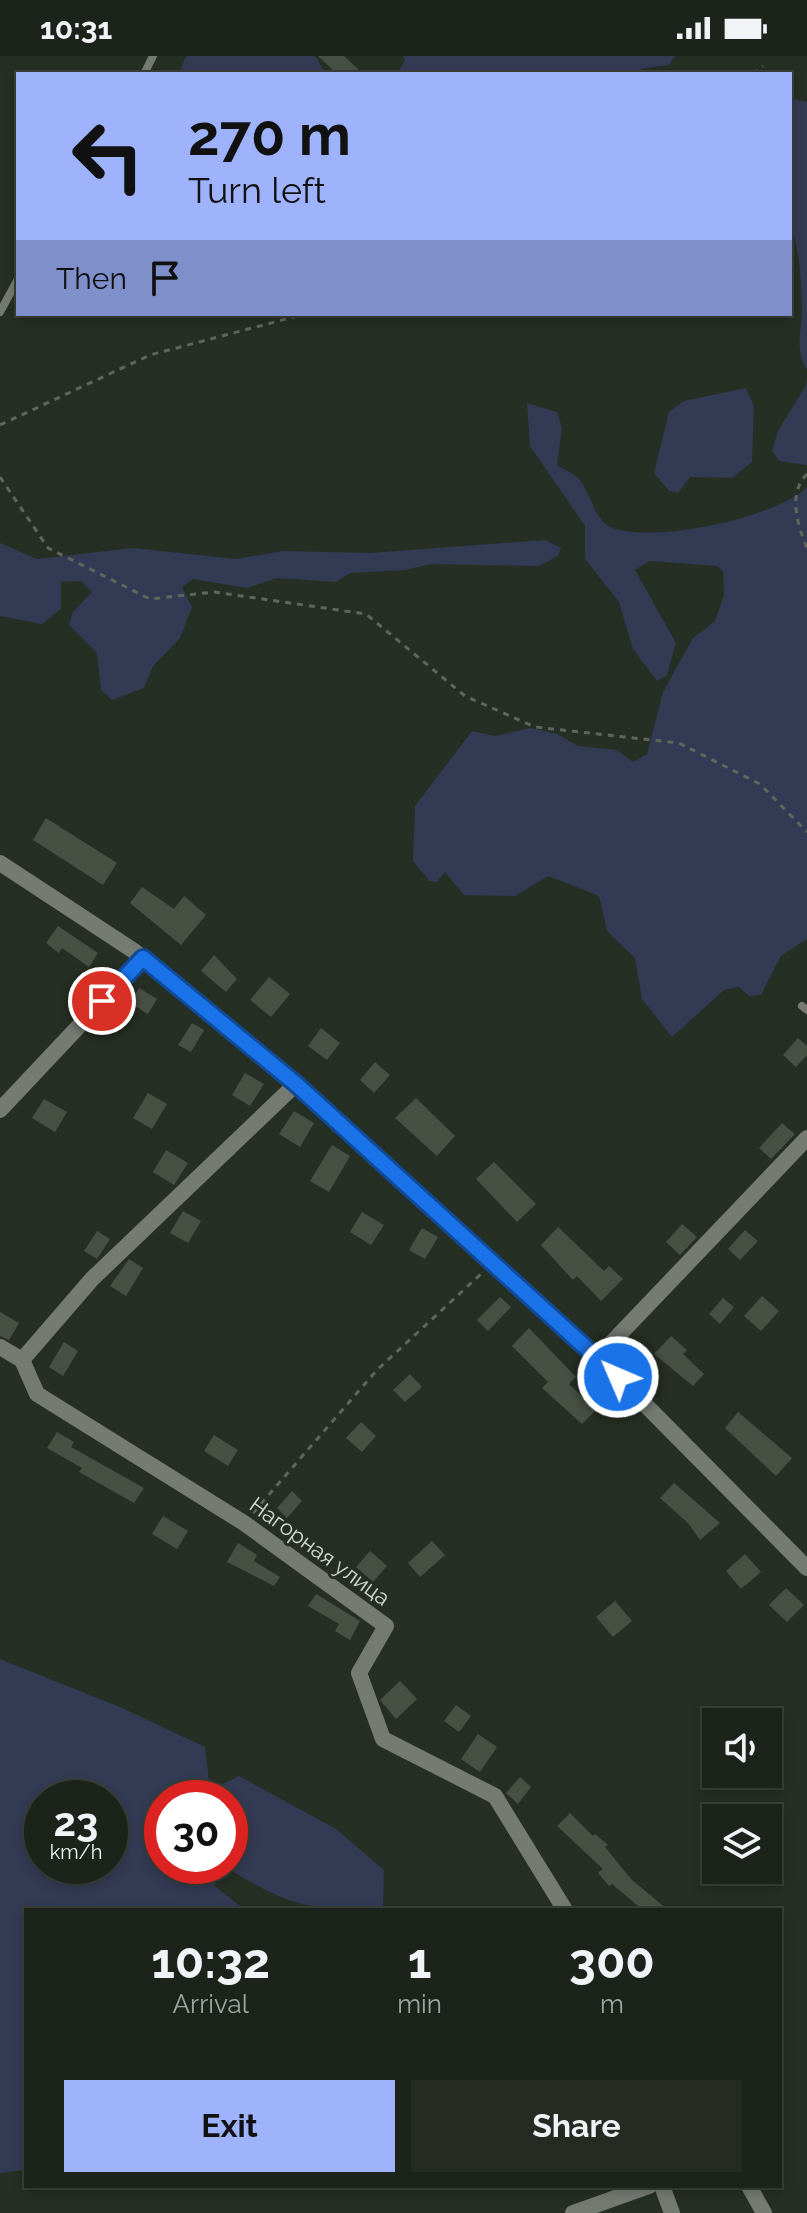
<!DOCTYPE html>
<html lang="en">
<head>
<meta charset="utf-8">
<style>
  :root { --surface:#1c231a; --page:#252b23; --text:#f1f3f6; --muted:#a0a4a2; --line:#3a4039; --accent:#9fb3fd }
  body { margin:0; font-family:Raleway,sans-serif; background:var(--page); color:var(--text); height:100vh; display:flex; flex-direction:column; font-size:30px; white-space:nowrap }
  * { box-sizing:border-box; margin:0 }
  p { font-size:26px; color:var(--muted) }
  .icon { flex:none; width:44px; height:44px; fill:none; stroke:currentColor; stroke-width:2; stroke-linecap:round; stroke-linejoin:round }
  .map { position:relative; flex:1; overflow:hidden }
  .sheet { position:absolute; left:24px; top:1852px; width:758px; height:280px; display:flex; flex-direction:column; background:var(--surface); border-radius:0px; box-shadow:0 4px 12px #0003,0 0 0 2px var(--line) }
  .sheet>* { flex:none }
  .guide { position:absolute; left:16px; top:16px; width:776px; height:244px; border-radius:0px; box-shadow:0 4px 12px #0003,0 0 0 2px var(--line); background:#9fb3fd; color:#111; overflow:hidden }
  .controls { position:absolute; left:702px; top:1652px; display:grid; gap:16px }
  .controls a { display:grid; place-items:center; width:80px; height:80px; border-radius:0px; background:var(--surface); box-shadow:0 4px 12px #0003,0 0 0 2px var(--line); font-size:40px }
  .speed { position:absolute; left:24px; top:1724px; display:flex; gap:16px; font-size:40px; font-weight:700; text-align:center }
  .speed>* { display:grid; place-content:center; width:104px; height:104px; border-radius:50%; background:var(--surface); box-shadow:0 4px 12px #0003,0 0 0 2px var(--line); line-height:1 }
  .speed small { font-size:20px; font-weight:400 }
  .speed .limit { border:12px solid #d22; background:#fff; color:#111 }
  .pin { position:absolute; display:grid; place-items:center; width:68px; height:68px; color:#fff; margin:-34px; border:4px solid #fff; border-radius:50%; box-shadow:0 2px 8px #0007 }
  .me { position:absolute; width:88px; margin:-44px; rotate:315deg; stroke-linejoin:round; filter:drop-shadow(0 0 6px #0008) }
  .turn { display:flex; align-items:center; gap:28px; height:168px; padding:0 40px; font-size:36px }
  .turn .icon { width:104px; height:104px; stroke-width:2.5 }
  .turn b { display:block; font-size:56px; line-height:68px }
  .then { display:flex; align-items:center; height:76px; padding:0 40px; background:#0003; gap:16px; font-size:30px }
  .eta { display:flex; justify-content:space-evenly; align-items:center; height:136px; text-align:center }
  .eta b { font-size:48px; font-weight:700; line-height:56px }
  .cta { display:flex; gap:16px; margin-top:auto; padding:16px 40px }
  .cta a { flex:1; height:92px; border-radius:0px; background:var(--accent); color:#111; font-size:32px; font-weight:700; line-height:92px; text-align:center }
  .cta a+a { background:var(--page); color:var(--text) }
  .status { display:flex; justify-content:space-between; align-items:center; height:56px; padding:0 40px; background:var(--surface); direction:ltr }
  .status svg { height:22px; fill:currentColor }
  .map>svg:first-child { display:block }
  .green { fill:#333a53; fill-rule:evenodd }
  .building { fill:#465043 }
  .lines { fill:none; stroke-linecap:round; stroke-linejoin:round }
  .path { stroke:#5f675c; stroke-width:3; stroke-dasharray:6 6; stroke-linecap:butt }
  .service { stroke:#757a73; stroke-width:8 }
  .minor { stroke:#757a73; stroke-width:16 }
  .route-casing { stroke:#114b97; stroke-width:20 }
  .route { stroke:#1a73e8; stroke-width:14 }
  .labels { text-anchor:middle; dominant-baseline:central; stroke-width:6; stroke-linejoin:round; paint-order:stroke }
  .street-label { font-size:22px; fill:#d5dbd3; stroke:#262f23 }
</style>
</head>
<body>
<div class="status"><b>10:31</b><svg viewBox="0 0 49 12"><path d="M0 12V9h3v3zM5 12V6h3v6zM10 12V3h3v9zM15 12V0h3v12zM26 1h20v11H26zM47 4h2v5h-2z"/></svg></div>
<div class="map">
<svg width="807" height="2157" viewBox="0 0 807 2157">
  <rect width="100%" height="100%" fill="#262f23"/>
  <!-- green -->
  <g class="green">
    <path d="M186,0h129l11,18h-147z"/>
    <path d="M403,0h272l-6,9 -24,3 -13,6h-82l-6,-3 -13,3h-134l8,-14z"/>
    <path d="M790,42l17,4v268c-13,-22 -5,-39 -5,-62 -1,-27 -2,-59 -12,-83z"/>
    <path d="M807,321v88l-28,-4 -7,-10 6,-20 28,-46z"/>
    <path d="M746,332l8,18 -2,56 -20,16 -42,-1 -12,16 -9,-2 -15,-18 15,-61 15,-11z"/>
    <path d="M527,347l30,9 5,16 -5,37c6,4 16,8 21,13 12,13 15,37 29,47 36,22 173,-8 200,-38v452l-26,17 -20,39 -12,1 -10,-9 -15,3 -52,47 -30,-38 -7,-41 -28,-27 -8,-35 -51,-20 -33,20 -51,-1 -19,-23 -8,10 -7,-1 -17,-20 2,-55 57,-75 23,5 36,-8 26,6 21,12 39,4 16,12 14,-8 16,-62 30,-54 22,-17 9,-26 -1,-24 -6,-5 -67,-5 -15,9 41,73 -9,32 -10,6 -24,-32 -14,-47 -34,-43v-33l-55,-80z"/>
    <path d="M545,484l16,8 -3,8 -19,10 -108,-2 -26,6 -55,3 -14,9 -59,-4 -30,10 -54,-9 -11,8 10,20 -12,31 -27,28 -9,22 -32,12 -11,-10 -4,-37 -28,-28 4,-13 19,-20 -11,-11 -20,1v27l-19,15 -42,-8v-73l37,16 96,-11 103,11 47,-8 87,2z"/>
    <path d="M0,1603l120,48 85,40 5,43 29,-14 97,53 48,41 -1,40c-77,0 -93,-3 -159,-44h6v-68h-68v68h47l6,20 30,24h-219v260l-26,3zM110,1742v68h-68v-68z"/>
  </g>
  <!-- building -->
  <g class="building">
    <path d="M318,0h26l19,18h-26z"/>
    <path d="M46,762l71,45 -14,22 -70,-45z"/>
    <path d="M142,831l32,22 10,-13 22,19 -25,30 -51,-42z"/>
    <path d="M58,870l40,27 -9,14 -27,-19 -3,5 -13,-10z"/>
    <path d="M214,899l23,24 -11,13 -25,-21z"/>
    <path d="M269,921l21,17 -19,23 -21,-17z"/>
    <path d="M139,932l18,11 -9,15 -18,-11z"/>
    <path d="M192,967l12,7 -13,22 -13,-7z"/>
    <path d="M321,972l19,15 -13,17 -19,-14z"/>
    <path d="M798,982l9,8v9l-11,12 -13,-12z"/>
    <path d="M375,1006l15,13 -16,18 -14,-13z"/>
    <path d="M245,1017l19,11 -14,22 -18,-11z"/>
    <path d="M148,1037l19,11 -15,25 -19,-11z"/>
    <path d="M416,1042l39,38 -18,20 -42,-38z"/>
    <path d="M44,1043l23,13 -12,20 -23,-14z"/>
    <path d="M294,1055l20,12 -14,24 -21,-13z"/>
    <path d="M782,1067l13,11 -24,25 -12,-11z"/>
    <path d="M332,1089l18,11 -21,36 -19,-11z"/>
    <path d="M166,1094l22,13 -14,22 -21,-13z"/>
    <path d="M494,1106l42,42 -19,18 -41,-43z"/>
    <path d="M183,1155l18,10 -13,22 -18,-10z"/>
    <path d="M362,1156l22,13 -13,20 -21,-13z"/>
    <path d="M682,1168l15,13 -17,18 -14,-13z"/>
    <path d="M558,1171l46,44 5,-5 14,13 -22,22 -24,-25 -4,4 -32,-35z"/>
    <path d="M422,1172l16,9 -13,22 -16,-9z"/>
    <path d="M745,1174l13,11 -18,19 -12,-11z"/>
    <path d="M97,1175l13,8 -13,20 -13,-8z"/>
    <path d="M129,1203l14,9 -17,28 -16,-10z"/>
    <path d="M762,1240l17,15 -18,20 -17,-15z"/>
    <path d="M500,1241l11,10 -23,24 -11,-11z"/>
    <path d="M723,1242l11,9 -14,17 -11,-10z"/>
    <path d="M0,1256l19,11 -10,17 -9,-4z"/>
    <path d="M529,1272l47,49 -7,7 27,26 -14,14 -40,-36 6,-6 -36,-36z"/>
    <path d="M671,1280l16,14 -4,4 21,20 -11,12 -39,-32z"/>
    <path d="M64,1286l14,9 -15,25 -14,-9z"/>
    <path d="M410,1318l12,13 -17,15 -12,-12z"/>
    <path d="M738,1356l54,46 -16,18 -51,-48z"/>
    <path d="M361,1366l15,14 -14,16 -16,-14z"/>
    <path d="M57,1376l17,10 -3,5 73,41 -10,15 -55,-31 3,-4 -35,-20z"/>
    <path d="M214,1379l24,15 -10,16 -24,-15z"/>
    <path d="M674,1427l46,40 -20,17 -12,-17 -28,-25z"/>
    <path d="M292,1435l10,10 -15,17 -10,-10z"/>
    <path d="M163,1460l25,15 -11,18 -25,-15z"/>
    <path d="M432,1485l13,14 -25,22 -12,-14z"/>
    <path d="M238,1487l19,12 -3,6 26,16 -6,9 -47,-24z"/>
    <path d="M370,1495l17,15 -14,16 -17,-15z"/>
    <path d="M745,1498l16,18 -20,17 -15,-18z"/>
    <path d="M786,1532l18,17 -17,17 -18,-17z"/>
    <path d="M316,1538l44,27 -10,19 -15,-9 4,-7 -31,-18z"/>
    <path d="M615,1545l17,20 -19,16 -17,-20z"/>
    <path d="M400,1625l17,18 -21,20 -16,-19z"/>
    <path d="M456,1649l15,11 -12,16 -15,-11z"/>
    <path d="M478,1678l19,13 -17,25 -19,-13z"/>
    <path d="M520,1721l11,10 -13,17 -12,-11z"/>
    <path d="M570,1757l23,23 2,-2 13,11 -3,2 26,32 37,31h-25l-31,-26 -3,2 -11,-13 5,-4 -46,-43z"/>
  </g>
  <g class="lines">
    <!-- path -->
    <g class="path">
      <path d="M753,18l10,-8"/>
      <path d="M0,369l150,-70 155,-41"/>
      <path d="M807,418c-20,20 -9,52 0,74"/>
      <path d="M0,421l48,71 102,51 64,-7 152,22 99,82 70,31 144,16 81,41 47,48"/>
      <path d="M253,1457l124,-143 105,-97"/>
    </g>
    <!-- service -->
    <g class="service">
      <path d="M144,18l9,-18"/>
      <path d="M0,256l18,-33"/>
      <path d="M802,950l5,4"/>
    </g>
    <!-- minor -->
    <g class="minor">
      <path d="M0,807l134,88 162,133 302,273 209,211"/>
      <path d="M0,1054l143,-152"/>
      <path d="M0,1291l22,13 15,34 207,129 142,103 -27,47 24,66 112,57 70,114"/>
      <path d="M598,1301l209,-219"/>
      <path d="M22,1304l70,-81 204,-195"/>
      <path d="M662,2130l10,27"/>
      <path d="M749,2130l15,27"/>
      <path d="M573,2157l76,-27"/>
    </g>
  </g>
  <g class="lines">
    <!-- route casing -->
    <g class="route-casing">
      <path id="route" d="M102,945l41,-43 153,126 322,293"/>
    </g>
    <!-- route -->
    <use href="#route" class="route"/>
  </g>
  <g class="labels">
    <!-- street labels -->
    <g class="street-label">
      <text transform="translate(320 1495) rotate(36)">Нагорная улица</text>
    </g>
  </g>
</svg>
<div class="controls">
<a><svg class="icon" aria-label="sound" viewBox="0 0 24 24"><path d="M4 9h4l5-4v14l-5-4H4zM17 9q2 3 0 6"/></svg></a>
<a><svg class="icon" aria-label="layers" viewBox="0 0 24 24"><path d="M12 4l9 5-9 5-9-5zM3 14l9 5 9-5"/></svg></a>
</div>
<div class="speed"><div>23<small>km/h</small></div><div class="limit">30</div></div>
<div class="pin" style="left:102px;top:945px;background:#d93025"><svg class="icon" aria-label="arrive" viewBox="0 0 24 24"><path d="M6 21V4h12l-3 4 3 4H6"/></svg></div>
<svg class="me" style="left:618px;top:1321px" viewBox="-20 -20 40 40"><circle r="17" fill="#1a73e8" stroke="#fff" stroke-width="3"/><path d="M0-11L8 9 0 5-8 9z" fill="#fff"/></svg>
<div class="guide">
<div class="turn"><svg class="icon" aria-label="left" viewBox="0 0 24 24"><path d="M17 20v-9H6M10 6l-5 5 5 5"/></svg><div><b>270 m</b>Turn left</div></div>
<div class="then">Then<svg class="icon" aria-label="arrive" viewBox="0 0 24 24"><path d="M6 21V4h12l-3 4 3 4H6"/></svg></div>
</div>
<section class="sheet">
<div class="eta">
<div><b>10:32</b><p>Arrival</p></div>
<div><b>1</b><p>min</p></div>
<div><b>300</b><p>m</p></div>
</div>
<div class="cta"><a>Exit</a><a>Share</a></div>
</section>
</div>
</body>
</html>
